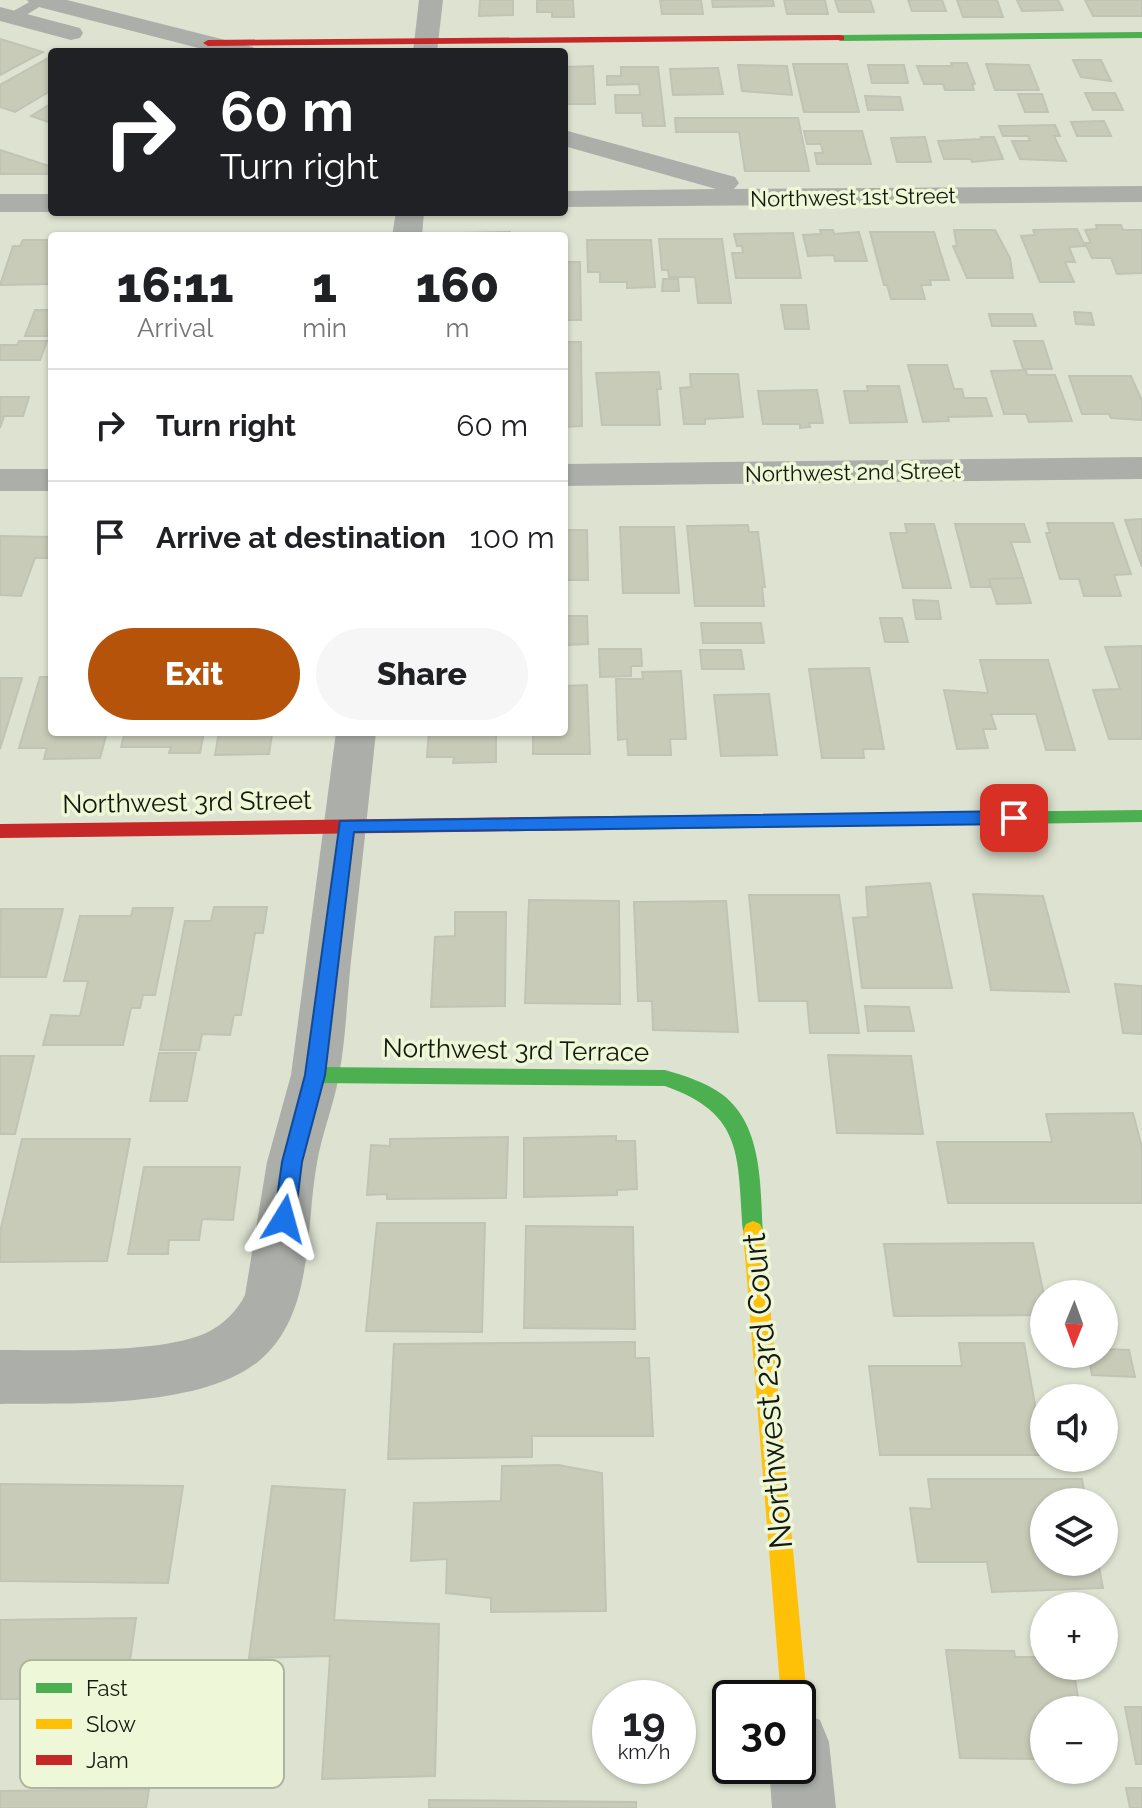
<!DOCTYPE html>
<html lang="en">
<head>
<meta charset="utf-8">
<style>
  :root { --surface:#fff; --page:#f6f6f6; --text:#202124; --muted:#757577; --line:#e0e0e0; --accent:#b45309 }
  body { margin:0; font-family:Raleway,sans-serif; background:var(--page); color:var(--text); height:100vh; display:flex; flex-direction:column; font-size:30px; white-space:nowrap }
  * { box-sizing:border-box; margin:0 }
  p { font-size:26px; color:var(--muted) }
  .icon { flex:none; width:44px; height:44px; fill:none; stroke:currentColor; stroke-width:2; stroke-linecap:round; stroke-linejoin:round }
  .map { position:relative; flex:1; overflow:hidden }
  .side { position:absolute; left:48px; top:232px; width:520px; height:504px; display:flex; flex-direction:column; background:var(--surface); border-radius:8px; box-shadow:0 2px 6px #0004 }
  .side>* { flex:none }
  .hud { position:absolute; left:48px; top:48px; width:520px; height:168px; border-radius:8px; box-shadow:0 2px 6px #0004; background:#202124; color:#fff; overflow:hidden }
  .needle { width:52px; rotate:181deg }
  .fabs { position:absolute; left:1030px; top:1280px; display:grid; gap:16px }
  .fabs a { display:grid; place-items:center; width:88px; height:88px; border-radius:50%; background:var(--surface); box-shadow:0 2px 6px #0004; font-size:40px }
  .speed { position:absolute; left:592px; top:1680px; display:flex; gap:16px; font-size:40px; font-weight:700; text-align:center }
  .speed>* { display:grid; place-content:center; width:104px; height:104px; border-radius:50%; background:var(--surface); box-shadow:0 2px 6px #0004; line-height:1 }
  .speed small { font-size:20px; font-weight:400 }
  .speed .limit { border:4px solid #111; border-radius:12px; background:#fff; color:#111 }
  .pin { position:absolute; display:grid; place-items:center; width:68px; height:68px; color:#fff; margin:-34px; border-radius:16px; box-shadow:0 4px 12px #0006 }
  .me { position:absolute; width:88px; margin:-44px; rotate:8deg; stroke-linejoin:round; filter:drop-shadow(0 0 6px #0008) }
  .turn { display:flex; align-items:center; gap:28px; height:168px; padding:0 40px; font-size:36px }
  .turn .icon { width:104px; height:104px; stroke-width:2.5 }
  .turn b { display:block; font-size:56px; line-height:68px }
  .eta { display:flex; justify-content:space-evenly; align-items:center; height:136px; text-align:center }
  .eta b { font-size:48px; font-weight:800; line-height:56px }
  .action { display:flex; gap:16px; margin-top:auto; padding:16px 40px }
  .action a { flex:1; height:92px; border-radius:48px; background:var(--accent); color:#fff; font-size:32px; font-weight:800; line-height:92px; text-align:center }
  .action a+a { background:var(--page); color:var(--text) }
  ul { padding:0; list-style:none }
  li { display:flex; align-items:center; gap:24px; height:112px; padding:0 40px; border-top:2px solid var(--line) }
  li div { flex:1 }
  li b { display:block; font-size:30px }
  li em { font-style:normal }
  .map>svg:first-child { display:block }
  .building { fill:#c9cbb9; stroke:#c1c3b5; stroke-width:2 }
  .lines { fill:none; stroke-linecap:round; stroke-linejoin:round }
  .lane { fill:#acafa9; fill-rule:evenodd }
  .street { fill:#acafa9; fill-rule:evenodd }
  .fast { fill:#4caf50; fill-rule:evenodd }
  .slow { fill:#ffc107; fill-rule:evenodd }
  .jam { fill:#c62828; fill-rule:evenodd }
  .route { fill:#1a73e8; stroke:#114b97; stroke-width:2 }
  .labels { text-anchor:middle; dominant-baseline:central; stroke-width:7; stroke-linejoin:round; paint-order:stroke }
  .far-street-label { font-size:22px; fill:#15180d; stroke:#eef8d8 }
  .street-label { font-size:26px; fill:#15180d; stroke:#eef8d8 }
  .near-street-label { font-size:32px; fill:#15180d; stroke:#eef8d8 }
  .key { fill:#eef8d8; stroke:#adb59b; stroke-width:2 }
  .key-label { font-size:22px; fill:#15180d }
</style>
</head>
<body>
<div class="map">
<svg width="1142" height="1808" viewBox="0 0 1142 1808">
  <rect width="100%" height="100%" fill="#dee3d1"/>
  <!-- building -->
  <g class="building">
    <path d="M480,0h33v15l-34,1z"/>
    <path d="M537,0h36l1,17h-22v-5h-15z"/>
    <path d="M660,0h41l2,14h-41z"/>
    <path d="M712,0h61l1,6 -61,1z"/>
    <path d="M784,0h41l3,14h-41z"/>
    <path d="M835,0h35l4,12h-35z"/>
    <path d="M908,0h34l4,11h-34z"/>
    <path d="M957,0h40l6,17h-40z"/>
    <path d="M1017,0h41l5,10 -41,1z"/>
    <path d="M1085,0h57v16h-49z"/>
    <path d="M0,39l43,13 -43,23z"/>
    <path d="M52,56v34l-37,22 -15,-5v-22z"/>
    <path d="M1073,60h28l10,21 -30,-4z"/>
    <path d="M951,63h16l8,21h-3l2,6h-29l-2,-6h-19l-7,-18h35z"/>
    <path d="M793,64h54l12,48h-55z"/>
    <path d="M986,64l43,1 10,25h-44z"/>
    <path d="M738,65l49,1 5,29 -50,-4z"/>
    <path d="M868,65h36l4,18h-36z"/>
    <path d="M593,66l2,38h-31v-37z"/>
    <path d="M621,67h37l7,59h-22l-1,-13h-26l-1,-18h25l-1,-11 -32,1v-9h14z"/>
    <path d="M718,68l5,26 -50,1 -3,-26z"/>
    <path d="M1085,93h30l8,17h-30z"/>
    <path d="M1018,94h24l6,18h-23z"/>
    <path d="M865,96l35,1 3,13h-35z"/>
    <path d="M52,103v20l-21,-7z"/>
    <path d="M675,118h123l11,53h-64l-6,-39h-63z"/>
    <path d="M1104,121l7,15h-34l-6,-14z"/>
    <path d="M1055,125l5,11h-6l12,25 -46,-2 -8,-18h18l-2,-5h-25l-4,-10z"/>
    <path d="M804,131h58l9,33h-54l-2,-11h8l-2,-9h-14z"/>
    <path d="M925,137l6,25h-34l-6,-24z"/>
    <path d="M981,137h13l9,22 -31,3 -1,-3h-27l-6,-18 44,-2z"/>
    <path d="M0,150l52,17v7h-52z"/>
    <path d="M1096,225h25l2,5h19v43l-25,1 -6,-16h-19l-7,-15h6l-6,-13 12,-1z"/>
    <path d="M1077,229l8,17 -16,1 6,15h-10l9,20h-34l-19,-46 14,-1 -2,-5z"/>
    <path d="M820,230h13l1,4 25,-2 8,29h-32l-1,-6 -26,1 -5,-21 18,-1z"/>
    <path d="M954,230h41l15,28 3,20h-46l-14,-32h4z"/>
    <path d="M510,232v4h-50l1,-3z"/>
    <path d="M870,232h64l15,48h-19l1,5h-10l4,14h-34l-4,-14h-3z"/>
    <path d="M793,233l8,45h-65l-4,-25h11l-1,-7h-5l-3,-12z"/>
    <path d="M659,239h63l9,64h-33l-3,-26h-26l-1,-7h-6z"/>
    <path d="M23,240h29l-1,44 -51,1 13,-39h7z"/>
    <path d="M587,240h64l4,47 -28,1v-6h-27v-10h-12z"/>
    <path d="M564,262h16l1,58h-17z"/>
    <path d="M663,279h15l1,12h-17z"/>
    <path d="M781,305h25l3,24h-24z"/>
    <path d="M35,310h17l-4,26h-23z"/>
    <path d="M1074,312l17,1 3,12 -18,-1z"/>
    <path d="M989,314h43l4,12h-44z"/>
    <path d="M19,341h28l-7,19h-40v-15h17z"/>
    <path d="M1014,341h29l9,28h-29z"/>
    <path d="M564,342h17l1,84 -18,1z"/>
    <path d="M908,365h39l7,24h8l2,9h22l6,18 -44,1 1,4 -26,1z"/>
    <path d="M1026,370l1,5h28l17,46 -43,1 -3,-8h-22l-13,-43z"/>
    <path d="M659,372l2,17h-4l3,36h-58l-6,-52z"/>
    <path d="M690,374h48l5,43 -38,2v5h-21l-4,-36 11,-1z"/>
    <path d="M1069,376h62l11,25v19l-31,-2 -2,-4h-27z"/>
    <path d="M867,386h32l8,36 -57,1 -6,-32h24z"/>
    <path d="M817,390l6,33h-14l1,4 -10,1v-4h-37l-5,-33z"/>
    <path d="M0,397h29l-6,19h-19l-4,12z"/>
    <path d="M1142,519v48l-17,-47z"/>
    <path d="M1047,523h66l18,51 -17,1 7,21h-37l-5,-17h-19l-14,-46h4z"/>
    <path d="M905,524h29l17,64h-48l-13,-55h17z"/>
    <path d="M955,524h69l6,18h-19l12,36 -34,1 3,8h-21z"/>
    <path d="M748,525l1,7h9l7,55h-3l2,19h-69l-8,-80z"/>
    <path d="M620,527h54l5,66h-56z"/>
    <path d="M564,530h23l1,50h-24z"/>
    <path d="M0,536l52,1v21h-17l-14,38 -21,-1z"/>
    <path d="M1023,578l8,25 -34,1 -8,-25z"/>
    <path d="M913,600l25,1 3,18h-25z"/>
    <path d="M564,616h23l1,28 -24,1z"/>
    <path d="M880,618h22l6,24h-23z"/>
    <path d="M701,623h60l3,20h-61z"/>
    <path d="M1142,646v93h-33l-16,-49 27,-1 -15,-42z"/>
    <path d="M599,649h42l1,17h-11v10l-31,1z"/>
    <path d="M700,650h41l3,19h-42z"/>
    <path d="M980,660h68l27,90h-29l-10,-36h-45l5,15h-13l5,19 -31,1 -13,-59 44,3z"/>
    <path d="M869,668l15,81h-21l1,9h-42l-13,-89z"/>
    <path d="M681,671l5,68h-16l1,16h-43l-1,-16 -9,1 -2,-61h27l-1,-7z"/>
    <path d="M40,677h12v55h55l-7,26 -56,1 3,-11h-28z"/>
    <path d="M0,678h22l-22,71z"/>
    <path d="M587,685l3,69h-57v-22h31v-46z"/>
    <path d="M769,694l8,61 -56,1 -7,-61z"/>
    <path d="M125,732h79l-4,21h-31l2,-6h-50z"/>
    <path d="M219,732h64v3l-11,-1 -3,20 -54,1z"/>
    <path d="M429,732h67v30l-43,1 1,-6h-27z"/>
    <path d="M930,883l22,105h-90l-9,-70 15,-1 -2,-30z"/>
    <path d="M973,894l70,2 26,96 -78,-2z"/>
    <path d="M749,895h90l20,138h-49l-3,-32h-48z"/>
    <path d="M529,900l90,1 1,103 -95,-1z"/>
    <path d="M726,901l12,131 -85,-2 -1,-29h-14l-4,-99z"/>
    <path d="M214,907h53l-4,26h-8l-14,82h-7l-4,20 -28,-1 -3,16h-39l25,-129h26z"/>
    <path d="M133,908h40l-18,87h-12l-3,13h-9l-8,37h-80l8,-30 29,1 8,-35h-24l16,-65h51z"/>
    <path d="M1,909h62l-17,68h-46z"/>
    <path d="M455,912h51l-1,94 -74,1 4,-70 20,-1z"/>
    <path d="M1115,984l27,2v48l-19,-1z"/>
    <path d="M865,1006l44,1 5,24h-46z"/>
    <path d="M159,1053h37l-9,48h-37z"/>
    <path d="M828,1055l83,1 12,78 -86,-1z"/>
    <path d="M0,1056h34l-19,78h-15z"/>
    <path d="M1133,1113l9,35v55h-194l-11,-61h115l-6,-28z"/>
    <path d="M616,1136v5h19l2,48 -20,1v5l-93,2v-59z"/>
    <path d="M508,1137l-2,61 -119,1v-5l-20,1 4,-50 19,1v-7z"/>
    <path d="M22,1139h108l-23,122 -107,1v-30z"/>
    <path d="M144,1167h96l-7,53 -31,-1 -3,21h-30l-1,14h-40z"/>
    <path d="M377,1223h108l-3,109 -116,-1z"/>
    <path d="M526,1226l107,1 2,102 -111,-1z"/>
    <path d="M1033,1243l11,52v20l-150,1 -10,-72z"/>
    <path d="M635,1342v16h14l4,78h-121v21l-144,2 6,-115z"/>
    <path d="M959,1343h65l20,112h-164l-11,-89h93z"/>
    <path d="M1104,1349l25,1 6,27 -43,-2 -4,-21h16z"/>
    <path d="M558,1465l44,8 4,138 -115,1v-14l-45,-5 1,-34 -36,2 3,-58 87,-2 1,-35z"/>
    <path d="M928,1479h154l4,23h-42v60h54l5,26 -111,4 -5,-30h-69l-8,-54 22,1z"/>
    <path d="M0,1484l183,2 -15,97 -168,-2z"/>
    <path d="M272,1486l73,4 -11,130 105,4 -4,152 -113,3 8,-123 -81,2z"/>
    <path d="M136,1618l-7,49 -29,1 -3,19 -22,1 -2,11h-73v-79z"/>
    <path d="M946,1650l68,1 1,6h29v9h29l7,44h-36v49l-84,-1z"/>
    <path d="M1125,1707h17v57h-6z"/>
    <path d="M1126,1788h16v20h-12z"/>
    <path d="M149,1789l-3,19h-146v-17z"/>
    <path d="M429,1800l207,2v6h-207z"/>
  </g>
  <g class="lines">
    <!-- lane -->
    <path class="lane" d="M33,0l16,1 -31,19h-10v-6z"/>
    <!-- street -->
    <g class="street">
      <path d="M27,0h40l186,47 3,5h-42l-183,-47z"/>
      <path d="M419,0h24l-6,52h-24z"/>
      <path d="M0,7l80,21 3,5 -3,5 -9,2 -71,-19z"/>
      <path d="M564,130l171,47 4,6 -5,6 408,-3v16l-578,5v-16l152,-2 -152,-43z"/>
      <rect x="0" y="194" width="52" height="18"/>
      <path d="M396,212h28l-2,24h-30z"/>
      <path d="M1142,457v22l-578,7v-22z"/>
      <rect x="0" y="469" width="52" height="22"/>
      <path d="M336,732h40c-8,76 -16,152 -25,229 -4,37 -5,77 -12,114 -5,30 -17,58 -22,88 -12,65 -2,151 -58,198 -59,48 -186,42 -259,43v-54c52,0 160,4 206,-17 17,-8 31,-22 39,-38l22,-133 24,-87z"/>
      <path d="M798,1711l22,9 9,22 7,66h-64l-3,-42h29z"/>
    </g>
    <!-- fast -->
    <g class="fast">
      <path d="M1142,32v6l-302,3 -5,-3 5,-3z"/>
      <path d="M1142,810v12l-531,8 -9,-7 9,-7z"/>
      <path d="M315,1067l350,3c20,6 41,12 58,25 40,31 37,91 40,136l-3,7 -7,3 -7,-3 -3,-7c-6,-74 2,-117 -78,-145l-350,-3 -7,-2 -3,-6 3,-6z"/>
    </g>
    <!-- slow -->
    <path class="slow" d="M753,1221l7,3 3,7 44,467 -4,9 -5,2v-11h-17l-38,-467 3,-7z"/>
    <!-- jam -->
    <g class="jam">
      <path d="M840,35l4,1v4l-636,6 -5,-3 5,-3z"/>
      <path d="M611,816l9,7 -9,7 -611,8v-14z"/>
    </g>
  </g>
  <!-- route -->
  <path class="route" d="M1014,811l9,7 -9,6 -660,8 -29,243 -23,87 -7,57 -3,7 -8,2 -7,-2 -3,-7 8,-57 23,-87 35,-254z"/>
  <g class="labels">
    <!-- far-street labels -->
    <g class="far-street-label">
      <text transform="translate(853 197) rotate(-1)">Northwest 1st Street</text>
      <text transform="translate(853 472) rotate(-1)">Northwest 2nd Street</text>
    </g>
    <!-- street labels -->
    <g class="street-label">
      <text transform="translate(187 802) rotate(-1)">Northwest 3rd Street</text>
      <text transform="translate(516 1050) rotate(1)">Northwest 3rd Terrace</text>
    </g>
    <!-- near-street labels -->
    <g class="near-street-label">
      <text transform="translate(767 1391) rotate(-95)">Northwest 23rd Court</text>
    </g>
  </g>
  <!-- legend -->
  <rect x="20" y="1660" width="264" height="128" rx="12" class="key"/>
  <rect x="36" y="1683" width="36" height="10" fill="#4caf50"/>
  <rect x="36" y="1719" width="36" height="10" fill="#ffc107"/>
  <rect x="36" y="1755" width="36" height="10" fill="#c62828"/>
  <g class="key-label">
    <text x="86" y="1696">Fast</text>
    <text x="86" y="1732">Slow</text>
    <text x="86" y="1768">Jam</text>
  </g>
</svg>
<div class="fabs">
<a><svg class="needle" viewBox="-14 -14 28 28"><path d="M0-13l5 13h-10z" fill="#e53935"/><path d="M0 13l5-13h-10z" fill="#757577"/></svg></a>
<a><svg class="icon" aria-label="sound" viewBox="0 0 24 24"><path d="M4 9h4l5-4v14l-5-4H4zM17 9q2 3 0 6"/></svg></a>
<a><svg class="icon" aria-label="layers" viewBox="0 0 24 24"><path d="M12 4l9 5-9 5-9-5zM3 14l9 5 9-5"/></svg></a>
<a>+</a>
<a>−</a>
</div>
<div class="speed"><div>19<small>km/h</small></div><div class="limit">30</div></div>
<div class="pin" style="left:1014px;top:818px;background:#d93025"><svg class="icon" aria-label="arrive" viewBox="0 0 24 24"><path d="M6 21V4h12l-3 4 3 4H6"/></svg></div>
<svg class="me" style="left:284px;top:1219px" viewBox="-20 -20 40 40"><path d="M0-17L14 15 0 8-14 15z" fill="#1a73e8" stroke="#fff" stroke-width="4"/></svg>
<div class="hud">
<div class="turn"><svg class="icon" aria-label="right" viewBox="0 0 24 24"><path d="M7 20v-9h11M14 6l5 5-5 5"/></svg><div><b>60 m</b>Turn right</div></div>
</div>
<section class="side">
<div class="eta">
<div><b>16:11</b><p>Arrival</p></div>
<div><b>1</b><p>min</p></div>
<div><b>160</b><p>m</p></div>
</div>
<ul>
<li><svg class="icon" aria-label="right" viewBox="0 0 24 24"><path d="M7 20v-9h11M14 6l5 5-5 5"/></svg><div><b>Turn right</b></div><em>60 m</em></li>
<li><svg class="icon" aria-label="arrive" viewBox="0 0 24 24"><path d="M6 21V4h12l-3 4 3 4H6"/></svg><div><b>Arrive at destination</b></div><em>100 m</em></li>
</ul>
<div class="action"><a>Exit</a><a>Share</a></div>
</section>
</div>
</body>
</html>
